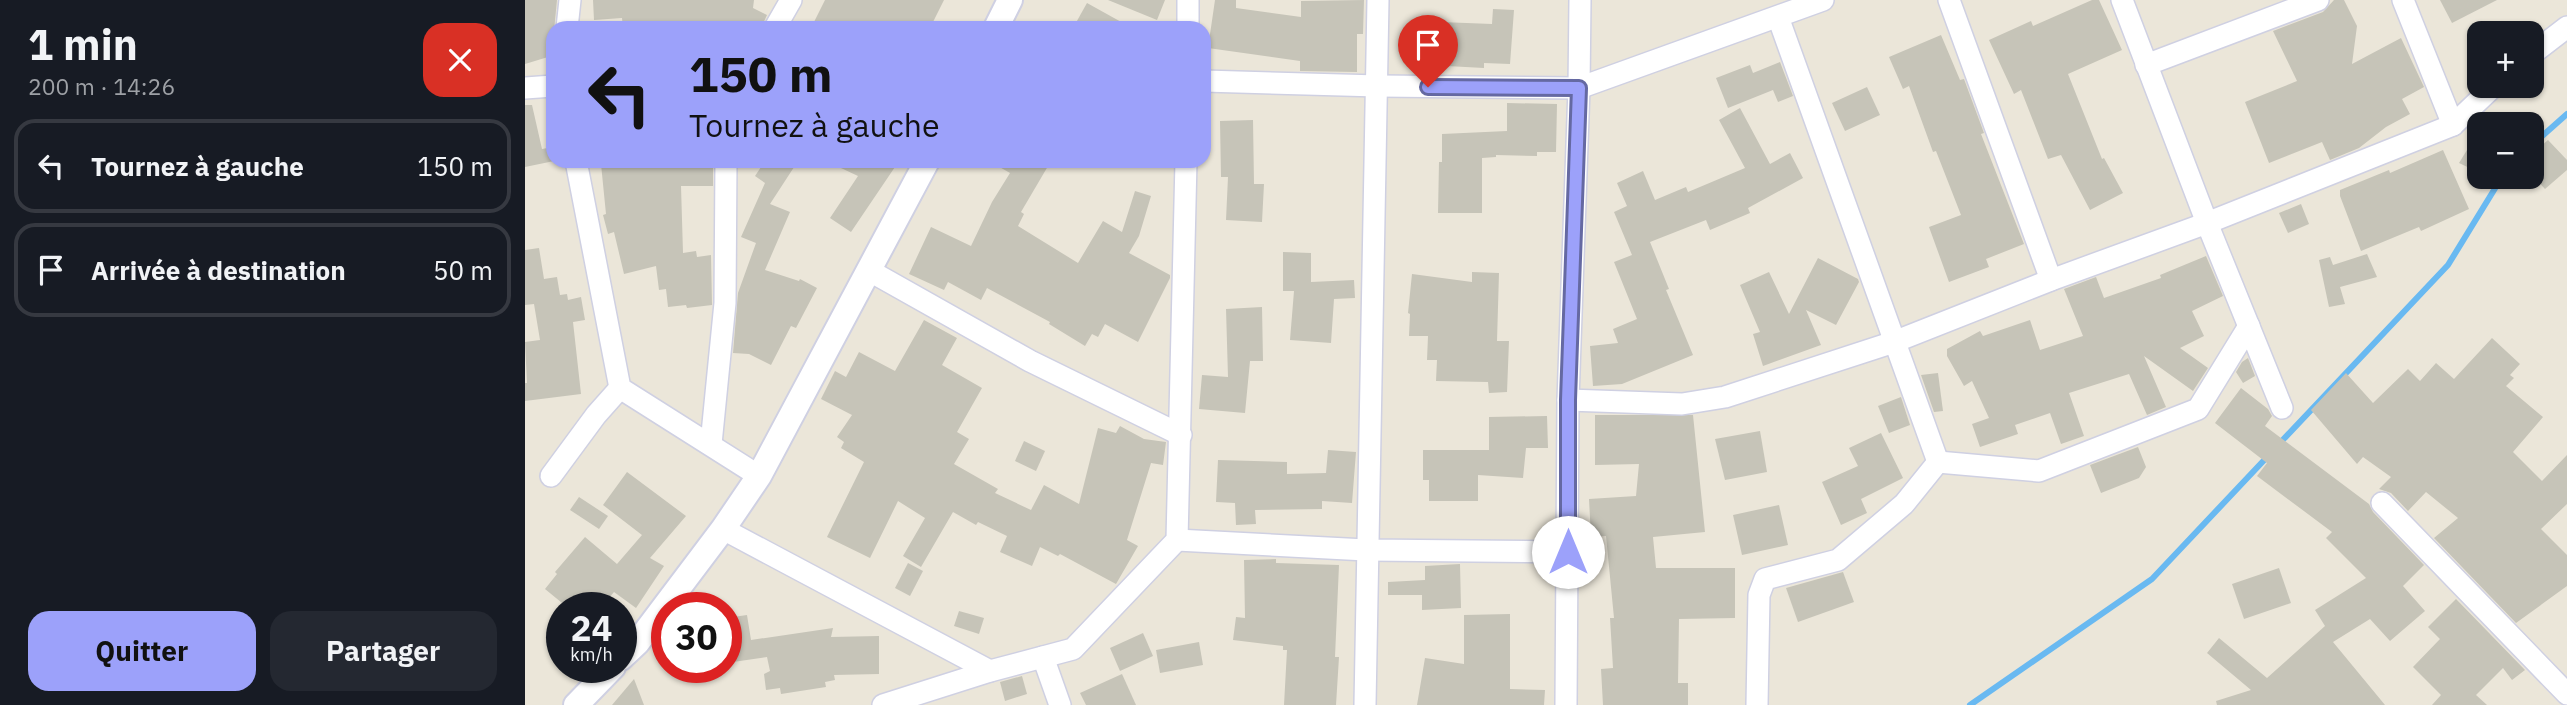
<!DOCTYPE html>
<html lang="fr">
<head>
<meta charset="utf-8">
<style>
  :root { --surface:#171b24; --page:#242831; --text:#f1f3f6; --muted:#9ea1a6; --line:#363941; --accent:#9ca1fa }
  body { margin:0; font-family:"IBM Plex Sans",sans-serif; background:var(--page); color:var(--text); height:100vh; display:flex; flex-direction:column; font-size:26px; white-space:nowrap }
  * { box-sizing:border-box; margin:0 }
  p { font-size:23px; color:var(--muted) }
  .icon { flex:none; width:38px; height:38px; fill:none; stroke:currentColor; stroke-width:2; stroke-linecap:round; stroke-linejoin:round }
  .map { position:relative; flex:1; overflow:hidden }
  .sheet { display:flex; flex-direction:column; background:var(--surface); width:525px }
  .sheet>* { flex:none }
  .hud { position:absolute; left:21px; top:21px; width:665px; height:147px; border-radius:21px; box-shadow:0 2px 5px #0004; background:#9ca1fa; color:#111; overflow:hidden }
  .buttons { position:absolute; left:1942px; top:21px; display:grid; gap:14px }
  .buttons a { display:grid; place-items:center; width:77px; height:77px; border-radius:14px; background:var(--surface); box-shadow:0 2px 5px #0004; font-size:35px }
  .speed { position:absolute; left:21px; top:592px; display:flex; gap:14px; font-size:35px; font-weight:700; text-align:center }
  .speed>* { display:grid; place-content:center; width:91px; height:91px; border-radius:50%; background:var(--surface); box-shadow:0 2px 5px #0004; line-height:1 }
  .speed small { font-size:18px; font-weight:400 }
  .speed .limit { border:10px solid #d22; background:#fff; color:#111 }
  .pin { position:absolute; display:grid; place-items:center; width:60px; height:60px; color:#fff; margin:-72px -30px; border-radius:50% 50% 50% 0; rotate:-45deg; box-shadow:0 0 7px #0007 }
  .pin .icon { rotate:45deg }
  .me { position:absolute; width:77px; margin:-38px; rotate:0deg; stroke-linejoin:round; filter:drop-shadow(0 0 5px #0008) }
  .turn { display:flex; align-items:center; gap:24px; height:147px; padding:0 28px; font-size:32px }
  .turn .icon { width:91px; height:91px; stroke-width:2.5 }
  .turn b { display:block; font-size:49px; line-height:60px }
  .round { display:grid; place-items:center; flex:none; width:74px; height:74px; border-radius:21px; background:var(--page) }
  .headline { display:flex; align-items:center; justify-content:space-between; height:119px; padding:0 28px }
  h1 { font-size:42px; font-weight:700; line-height:52px }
  .button { display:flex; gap:14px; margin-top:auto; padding:14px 28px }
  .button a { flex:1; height:80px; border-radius:21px; background:var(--accent); color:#111; font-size:28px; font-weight:700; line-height:80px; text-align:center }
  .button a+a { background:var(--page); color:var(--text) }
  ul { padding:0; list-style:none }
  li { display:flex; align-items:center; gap:21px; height:94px; margin:0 14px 10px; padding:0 14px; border:4px solid var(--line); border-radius:21px }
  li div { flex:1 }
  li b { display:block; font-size:26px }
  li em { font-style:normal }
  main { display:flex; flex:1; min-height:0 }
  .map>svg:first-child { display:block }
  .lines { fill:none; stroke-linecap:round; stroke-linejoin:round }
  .stream { stroke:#69b9f1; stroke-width:6 }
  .building { fill:#c6c4b8 }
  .minor-casing { stroke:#cfd0e2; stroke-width:24 }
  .tertiary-casing { stroke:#cfd0e2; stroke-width:28 }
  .minor { stroke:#fff; stroke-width:21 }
  .tertiary { stroke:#fff; stroke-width:24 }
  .route-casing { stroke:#6569a2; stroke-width:18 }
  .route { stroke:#9ca1fa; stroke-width:12 }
</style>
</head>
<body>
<main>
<section class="sheet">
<div class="headline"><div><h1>1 min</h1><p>200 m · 14:26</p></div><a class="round" style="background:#d93025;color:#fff"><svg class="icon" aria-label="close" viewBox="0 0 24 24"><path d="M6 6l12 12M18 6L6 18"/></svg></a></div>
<ul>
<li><svg class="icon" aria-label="left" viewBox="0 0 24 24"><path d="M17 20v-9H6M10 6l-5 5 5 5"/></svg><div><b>Tournez à gauche</b></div><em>150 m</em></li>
<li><svg class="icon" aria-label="arrive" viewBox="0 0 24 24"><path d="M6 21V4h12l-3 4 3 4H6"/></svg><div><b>Arrivée à destination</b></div><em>50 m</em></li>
</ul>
<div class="button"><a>Quitter</a><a>Partager</a></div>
</section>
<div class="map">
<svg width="2042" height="705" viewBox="0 0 2042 705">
  <rect width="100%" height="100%" fill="#ebe6d9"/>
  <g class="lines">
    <!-- stream -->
    <g class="stream">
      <path d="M2007,145l35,-31"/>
      <path d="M1753,445l170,-180 54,-88"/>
      <path d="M1445,705l182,-126 116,-123"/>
    </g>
  </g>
  <!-- building -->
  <g class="building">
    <path d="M0,0h32l-4,41 -5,16 -23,7z"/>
    <path d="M68,0h161l-1,8 14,7 -6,13h-138l-1,-10 -28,2z"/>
    <path d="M300,0h119l-14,28h-119z"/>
    <path d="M583,0h57l-8,20z"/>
    <path d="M690,0h21v8l65,9v-16l63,-1 -1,34h-6v38l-57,-1v-10l-92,-13z"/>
    <path d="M1567,0h7l23,50 -54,24 34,85 2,-1 19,35 -33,17 -29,-55 -13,4 -27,-69 -7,4 -25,-54 42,-19 2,5z"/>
    <path d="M1809,0h10l13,26 -5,38 49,-26 23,49 -22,12 8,15 -24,13 -27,21 -29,12 -8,-18 -53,21 -24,-61 52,-21 -24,-50 50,-19z"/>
    <path d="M1915,0h57l-45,23z"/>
    <path d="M562,3l45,25h-59z"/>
    <path d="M968,9l21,1 -4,54 -26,-1v5l-37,-2 1,-21h-8l1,-23 51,2z"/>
    <path d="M1416,35l19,45 4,-1 20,54 -3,1 43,110 -38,15 3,8 -40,15 -20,-55 32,-12 -25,-64 -3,1 -24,-66 -6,3 -14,-32z"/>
    <path d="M1255,62l13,34 -15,6 -5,-12 -45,18 -12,-30 34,-13 3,8z"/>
    <path d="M1342,87l13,28 -35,16 -13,-28z"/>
    <path d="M982,103l50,1 -1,48h-19v4l-41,-1v2l-14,1v55h-44l1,-51h3v-28l65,-3z"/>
    <path d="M0,105h7l10,44 11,-2 1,14 -29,6z"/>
    <path d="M1215,108l30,56 20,-11 13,25 -55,30 2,5 -40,17 -4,-10 -56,22 19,47 -3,1 27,65 -71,29 -29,2 -3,-40 28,-3 -5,-14 24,-10 -23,-57 18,-7 -18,-43 13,-6 -10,-23 26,-12 12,29 31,-13 2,5 57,-24 -26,-48z"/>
    <path d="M728,120l1,64h10l-2,38 -36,-2 2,-43h-7l-1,-56z"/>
    <path d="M1955,129v44l-21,-10z"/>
    <path d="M2023,140l19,20v10l-22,19 -13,-14v-21z"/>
    <path d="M1918,150l26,59 -48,22 -2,-4 -58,24 -21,-55v-6l49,-20 1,3z"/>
    <path d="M108,161h80v25h-32l2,67 13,-2 1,6 14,-2 1,50 -25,3 -1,-3 -18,2 -2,-18 -7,1 -3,-24 -32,8 -10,-42 -6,2 -5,-19 3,-1 -5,-50z"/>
    <path d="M240,161h33l-28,43 20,8 -25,58 34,11 1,-2 17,9 -21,40 -5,-2 -20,39 -22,-11 -16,-1 5,-60 18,-50 -15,-6 24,-54 -10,-7z"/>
    <path d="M301,161h73l-48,71 -21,-14 28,-42z"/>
    <path d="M464,161h62l-30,51 3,2 -6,12 60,37 25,-42 19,11 13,-41 16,5 -12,40 -10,17 41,22v3l-32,64 -33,-18 -7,13 -6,-3 -7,12 -36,-22 1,-2 -63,-34 -6,12 -33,-18 -4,8 -35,-16 22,-47 40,19 21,-44 18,-29z"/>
    <path d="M1776,204l8,20 -21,9 -9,-20z"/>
    <path d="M14,248l5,31 13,-2 3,18 7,-1 1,6 13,-3 4,23 -12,2 8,72 -56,7v-18h2l-2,-41 15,-2 -6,-36 -9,1v-55z"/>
    <path d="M758,252l28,1v29l43,-2 1,18 -21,1 -3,44 -41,-3 4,-49h-11z"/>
    <path d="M1842,254l10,23 -37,10 5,17 -16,3 -10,-47 11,-3 3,8z"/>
    <path d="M1681,256l17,40 -31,15 12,25 -24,12 28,20 -15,23 -49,-35 22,51 -19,8 -18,-41 -60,19 15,43 -23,8 -11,-31 -35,12 3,9 -38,13 -8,-23 17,-6 -17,-37 -8,5 -17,-30v-7l33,-18 3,5 47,-16 10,30 43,-14 -19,-47 32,-12 8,21 57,-20 -1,-3z"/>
    <path d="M1293,258l40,21 1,3 -23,43 -30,-15 15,35 -58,21 -10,-32 7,-2 -20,-47 29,-13 20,42z"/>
    <path d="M947,272l27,1 -2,68h12l-2,51 -18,1 -1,-11 -52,-1 1,-21h-10l1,-24h-19l1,-22 -2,-1 4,-39 60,8z"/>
    <path d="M737,307l1,54h-13l-5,52 -46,-4 3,-34 26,2 -2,-68z"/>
    <path d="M399,320l33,18 -15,27 40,23 -25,44 12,7 -15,25 44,25 -3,4 36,17 13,-25 35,19 19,-76 18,5 4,-7 24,13 22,3 -3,23 -12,-2 -24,77 11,6 -22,38 -56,-30 -2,2 -18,-9 -8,19 -32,-14 7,-16 -29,-14 -2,3 -23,-13 -32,55 -18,-11 22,-38 -27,-17 -28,57 -43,-21 37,-75 -23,-14 3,-6 -7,-5 15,-22 -31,-16 14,-28 11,6 13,-25 36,19z"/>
    <path d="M1967,338l28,26 -10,11 4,3 -8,8 37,31 -30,35 29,29 25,-26v49l-26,25 26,26v31l-51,37 -82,-85 24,-20 -32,-26 -18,19 -17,-18 -12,-4 12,-12 -28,-20 -6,7 -46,-54 35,-37 27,30 35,-34 12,12 16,-18 18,16z"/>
    <path d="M1723,358l7,18 -12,7 -7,-11 6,-10z"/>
    <path d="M1413,373l5,38 -9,1 -13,-37z"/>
    <path d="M1716,388l27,21 4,7 -7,10 104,78 4,8 51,53 -21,21 22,25 -35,30 -20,-22 -37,23 52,63h-168l-1,-4 35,-11 -44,-37 12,-15 48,40 58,-52 -10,-16 51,-32 -40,-40 6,-6 -75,-56 10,-13 -52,-40z"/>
    <path d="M1376,397l9,28 -21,8 -11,-27z"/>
    <path d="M1070,415h98l12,117 -52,5 3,31h79v50l-56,1 -1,64h10v22h-85l-2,-36 12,-1 -3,-50h4l-8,-82 -15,1 -2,-38 47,-3 3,-32 -44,1z"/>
    <path d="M1022,416l1,32h-22l-3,30 -45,-3v26h-49v-21h-6v-30h66v-33z"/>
    <path d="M1235,431l7,41 -42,8 -10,-41z"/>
    <path d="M1356,433l22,45 -42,21 6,14 -26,12 -19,-43 36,-16 -9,-18z"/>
    <path d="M499,441l21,10 -9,20 -21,-10z"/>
    <path d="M1613,447l8,20 -7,11 -38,15 -11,-28z"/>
    <path d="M803,450l28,2 -4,51 -30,-2v8l-67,1 1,14 -20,1 -1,-22 -19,-1 2,-42 69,2v12l39,-1z"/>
    <path d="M102,472l59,44 -36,42 14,8 -28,42 -22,-16 -13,15h-34l-22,-18 12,-15 -2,-2 30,-35 32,27 25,-29 -39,-30z"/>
    <path d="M54,497l29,19 -9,13 -29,-19z"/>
    <path d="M1254,505l9,40 -46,10 -9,-40z"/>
    <path d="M751,559v4l63,2 -4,92h4l-3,48h-52l3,-55h-4v-4l-50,-6 3,-23 9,1 -1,-58z"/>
    <path d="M383,563l15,8 -13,25 -15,-8z"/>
    <path d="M935,564l1,44 -39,2v-15h-34v-13l37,-2v-14z"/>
    <path d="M1754,568l12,35 -47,16 -12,-35z"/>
    <path d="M1318,572l11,30 -56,20 -12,-34z"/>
    <path d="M1931,599l69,71 -13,10 -9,-12 -27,27 11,10h-55l9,-10 -28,-28 27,-28 -12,-12z"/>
    <path d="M434,611l25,7 -5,16 -25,-8z"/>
    <path d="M985,614v75l35,1 -1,15h-127l8,-47 39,6v-49z"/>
    <path d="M222,615l4,25 82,-12 -2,9 48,-1v38l-45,1 1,5 -10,2 1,5 -45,7 -1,-6 -14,2 -2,-16 6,-3 -3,-14 -41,6v-45z"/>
    <path d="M618,633l10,23 -33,15 -10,-23z"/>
    <path d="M674,642l4,23 -43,8 -4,-23z"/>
    <path d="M597,674l14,31h-50l-6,-12z"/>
    <path d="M497,676l5,18 -22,7 -5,-19z"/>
    <path d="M109,679l10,26h-32z"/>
  </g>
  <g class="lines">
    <!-- minor casing -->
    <g class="minor-casing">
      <g id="minor">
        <path d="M1424,0l102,280"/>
        <path d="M1597,0l85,223 75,185"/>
        <path d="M1878,0l50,125"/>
        <path d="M1253,17l160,445"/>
        <path d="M42,28l3,-28"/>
        <path d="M250,28l16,-28"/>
        <path d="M663,28v-28"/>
        <path d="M2007,54l35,-27"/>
        <path d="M1621,65l172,-65"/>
        <path d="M679,81l174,5 201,2 244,-88"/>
        <path d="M0,88l28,-2"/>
        <path d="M51,161l44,227 139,88"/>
        <path d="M345,271l160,90 151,74"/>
        <path d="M1043,400l114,4 43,-7 169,-55 157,-62 156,-57 246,-98 41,-39"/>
        <path d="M186,444l14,-141 1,-142"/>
        <path d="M1413,462l101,9 159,-62 51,-83"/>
        <path d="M26,476l45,-61 24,-27"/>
        <path d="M1857,503l185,191"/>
        <path d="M198,529l267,142"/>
        <path d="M652,540l189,10 202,2"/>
        <path d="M518,657l17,48"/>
        <path d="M358,705l107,-34 83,-22 104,-109 9,-379"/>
        <path d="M840,705l13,-705"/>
        <path d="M1041,705l2,-305 11,-312 1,-88"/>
        <path d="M1232,705l2,-110 6,-16 73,-19 66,-56 34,-42"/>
      </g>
    </g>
    <!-- tertiary casing -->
    <g class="tertiary-casing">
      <g id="tertiary">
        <path d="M471,28l14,-28"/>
        <path d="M96,658l16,-15 86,-114 36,-53 168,-315"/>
        <path d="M51,705l37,-38"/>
      </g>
    </g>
    <!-- minor -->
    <use href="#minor" class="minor"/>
    <!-- tertiary -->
    <use href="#tertiary" class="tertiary"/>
  </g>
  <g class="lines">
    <!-- route casing -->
    <g class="route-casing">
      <path id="route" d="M903,87l151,1 -11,312v152"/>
    </g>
    <!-- route -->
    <use href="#route" class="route"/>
  </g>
</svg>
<div class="buttons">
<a>+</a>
<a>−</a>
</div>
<div class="speed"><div>24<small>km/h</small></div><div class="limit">30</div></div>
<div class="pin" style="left:903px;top:87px;background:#d93025"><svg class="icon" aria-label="arrive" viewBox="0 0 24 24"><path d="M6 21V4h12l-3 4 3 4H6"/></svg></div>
<svg class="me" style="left:1043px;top:552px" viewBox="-20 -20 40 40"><circle r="19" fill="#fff"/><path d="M0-13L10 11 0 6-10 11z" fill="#9ca1fa"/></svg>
<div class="hud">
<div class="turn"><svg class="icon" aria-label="left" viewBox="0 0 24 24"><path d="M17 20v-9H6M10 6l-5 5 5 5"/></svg><div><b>150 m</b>Tournez à gauche</div></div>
</div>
</div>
</main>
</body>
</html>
